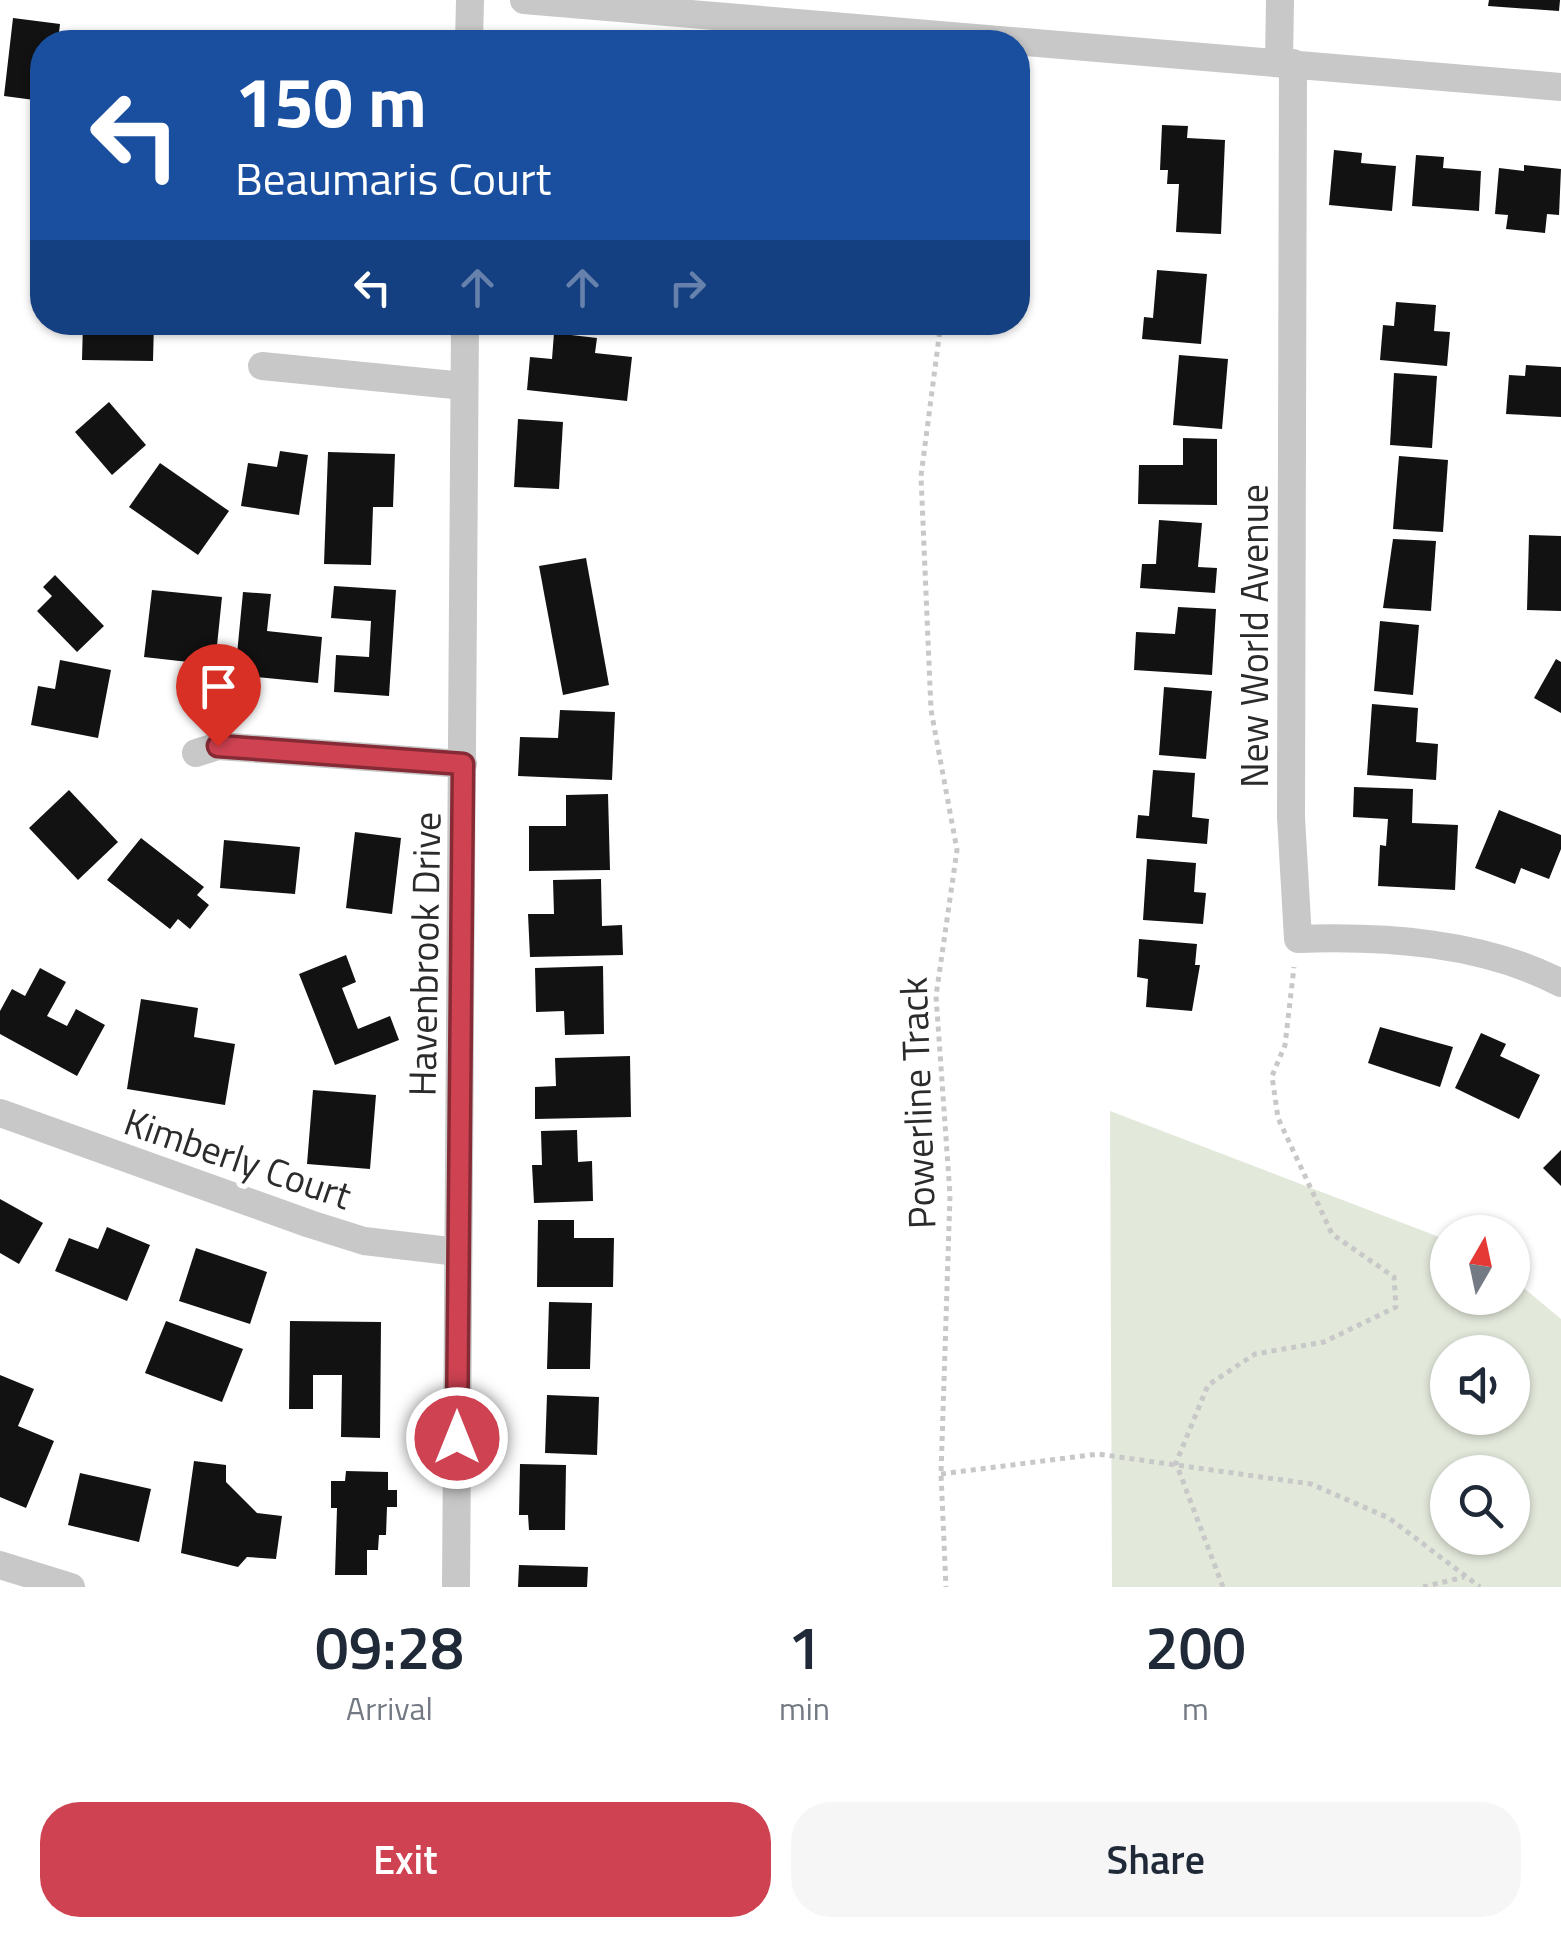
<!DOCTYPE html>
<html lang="en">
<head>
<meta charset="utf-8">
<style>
  :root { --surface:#fff; --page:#f6f6f7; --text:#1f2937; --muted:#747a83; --accent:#ce4252 }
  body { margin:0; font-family:"Titillium Web",sans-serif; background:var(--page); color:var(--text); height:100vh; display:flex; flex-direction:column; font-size:38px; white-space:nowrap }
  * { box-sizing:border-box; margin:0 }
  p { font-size:32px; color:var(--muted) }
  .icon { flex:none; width:55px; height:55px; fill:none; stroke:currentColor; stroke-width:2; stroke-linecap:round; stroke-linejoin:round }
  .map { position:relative; height:1587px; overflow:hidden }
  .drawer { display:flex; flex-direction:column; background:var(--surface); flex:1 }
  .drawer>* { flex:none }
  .banner { position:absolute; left:30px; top:30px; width:1000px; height:305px; border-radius:40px; box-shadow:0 2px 8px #0004; background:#1a4fa0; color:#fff; overflow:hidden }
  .needle { width:65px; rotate:9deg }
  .fabs { position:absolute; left:1430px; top:1215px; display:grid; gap:20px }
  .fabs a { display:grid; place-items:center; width:100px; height:100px; border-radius:50%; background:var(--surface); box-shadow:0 2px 8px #0004; font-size:50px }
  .pin { position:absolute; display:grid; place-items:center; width:85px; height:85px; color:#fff; margin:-102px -42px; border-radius:50% 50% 50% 0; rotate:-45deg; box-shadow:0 0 10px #0007 }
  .pin .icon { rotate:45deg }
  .me { position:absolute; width:110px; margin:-55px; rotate:0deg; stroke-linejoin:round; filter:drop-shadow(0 0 8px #0008) }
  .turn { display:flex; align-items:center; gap:35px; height:210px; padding:0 40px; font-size:45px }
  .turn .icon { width:130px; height:130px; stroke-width:2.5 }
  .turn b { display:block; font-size:70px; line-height:85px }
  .lanes { display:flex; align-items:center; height:95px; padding:0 40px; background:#0003; justify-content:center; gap:50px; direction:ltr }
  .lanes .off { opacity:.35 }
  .eta { display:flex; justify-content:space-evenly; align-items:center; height:170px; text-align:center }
  .eta b { font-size:60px; font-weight:600; line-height:70px }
  .primary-button { display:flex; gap:20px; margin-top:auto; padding:20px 40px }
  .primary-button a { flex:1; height:115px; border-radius:40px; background:var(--accent); color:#fff; font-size:40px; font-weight:600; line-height:115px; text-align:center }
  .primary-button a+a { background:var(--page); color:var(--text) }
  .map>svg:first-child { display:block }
  .green { fill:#e2e8da; fill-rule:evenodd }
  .building { fill:#121212 }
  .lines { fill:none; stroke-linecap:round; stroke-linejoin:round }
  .path { stroke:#c8c8c8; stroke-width:5; stroke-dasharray:5 5; stroke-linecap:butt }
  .street { stroke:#c8c8c8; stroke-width:28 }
  .route-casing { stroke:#862b35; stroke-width:25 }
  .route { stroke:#ce4252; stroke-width:18 }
  .labels { text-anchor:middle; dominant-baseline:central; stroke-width:10; stroke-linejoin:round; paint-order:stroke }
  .street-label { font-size:38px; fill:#2b2b2b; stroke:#fff }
</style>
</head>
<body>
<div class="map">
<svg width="1561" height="1587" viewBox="0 0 1561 1587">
  <rect width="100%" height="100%" fill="#fff"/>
  <!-- green -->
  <path class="green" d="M1110,1111l337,129 1,58h64l1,-19 48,40v268h-449zM1448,1352h64v66h-64zM1448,1472h64v66h-64z"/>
  <!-- building -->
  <g class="building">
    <path d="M1489,0h71l-1,11 -71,-5z"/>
    <path d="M13,18l47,6 -2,18h-16v59l-38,-5z"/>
    <path d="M1162,125l26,1 -1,12 38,2 -4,94 -45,-2 3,-48h-12l1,-14h-8z"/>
    <path d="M1334,150l28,3 -1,10 35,3 -4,45 -63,-6z"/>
    <path d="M1416,155l28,2 -1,11 38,3 -2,40 -67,-5z"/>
    <path d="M1524,165l37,4 -2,46 -12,-1 -2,19 -39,-4 2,-14 -13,-1 4,-46 25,3z"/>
    <path d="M1157,270l50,4 -6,70 -59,-5 2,-22 9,1z"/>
    <path d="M1396,302l40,3 -2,26 16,1 -3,34 -67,-6 3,-35 11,1z"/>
    <path d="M83,322h71l-1,39 -71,-1z"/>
    <path d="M554,333l43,5 -2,15 37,4 -5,44 -100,-11 3,-33 22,2z"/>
    <path d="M1179,355l49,4 -6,70 -49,-4z"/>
    <path d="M1526,365l35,2v50l-55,-3 3,-39 16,1z"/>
    <path d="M1394,373l43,3 -5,72 -42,-3z"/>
    <path d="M109,402l37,43 -34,30 -37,-43z"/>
    <path d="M518,419l45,3 -4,67 -45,-2z"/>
    <path d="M1183,438l34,1v66l-79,-1 1,-39h44z"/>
    <path d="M280,451l28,4 -9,60 -58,-9 7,-43 29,4z"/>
    <path d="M328,452l67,2 -2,53h-20l-2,58 -47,-1z"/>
    <path d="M1399,456l49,4 -5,72 -50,-3z"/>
    <path d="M160,463l69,48 -31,44 -69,-48z"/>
    <path d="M1159,520l43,3 -4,44 19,1 -2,25 -75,-5 2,-24h14z"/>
    <path d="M1529,535l32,1v75l-34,-1z"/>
    <path d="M1393,539l43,2 -5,70 -48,-3z"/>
    <path d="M586,558l23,127 -46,10 -24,-129z"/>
    <path d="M55,575l49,51 -27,26 -40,-41 15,-15 -9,-9z"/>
    <path d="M334,586l62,4 -7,106 -55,-4 2,-37 33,2 2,-36 -40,-3z"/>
    <path d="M152,590l70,7 -7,68 -71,-8z"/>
    <path d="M243,592l28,2 -4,37 55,6 -4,46 -83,-8z"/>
    <path d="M1178,607l38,2 -4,66 -78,-5 2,-38 39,2z"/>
    <path d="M1380,621l39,4 -6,70 -39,-4z"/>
    <path d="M1556,659l5,3v51l-27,-15z"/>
    <path d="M60,660l51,10 -13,68 -67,-13 7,-39 17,3z"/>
    <path d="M1164,687l48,4 -6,68 -47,-4z"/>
    <path d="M1372,704l46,4 -2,34 22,2 -2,36 -69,-5z"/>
    <path d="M560,710l55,2 -3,68 -94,-4 2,-39 38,1z"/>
    <path d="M1153,770l42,3 -3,44 17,2 -2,25 -71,-6 2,-23 11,1z"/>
    <path d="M1354,787l59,2 -1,34 46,2 -3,65 -77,-4 2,-41 6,1 2,-27 -35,-2z"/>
    <path d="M69,790l49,52 -40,38 -49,-52z"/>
    <path d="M608,794l2,76 -81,1v-45h37v-31z"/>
    <path d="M1499,810l62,25v14l-12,30 -28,-11 -6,16 -40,-16z"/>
    <path d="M355,832l46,6 -9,76 -46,-6z"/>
    <path d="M141,838l63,49 -7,8 12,10 -19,24 -12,-10 -8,10 -63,-49z"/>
    <path d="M224,840l76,7 -5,47 -75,-6z"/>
    <path d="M1147,859l49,4 -2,29 12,1 -3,31 -60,-4z"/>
    <path d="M601,879l1,47 20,-1 1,30 -93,2 -2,-43h26l-1,-34z"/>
    <path d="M1139,939l58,5 -2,21h5l-8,46 -46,-4 2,-28 -11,-2z"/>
    <path d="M346,955l10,27 -14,6 16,41 32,-13 9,24 -64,25 -36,-91z"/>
    <path d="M603,966l1,68 -39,1 -1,-24 -28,1 -1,-44z"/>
    <path d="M40,968l26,14 -19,34 20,10 9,-17 29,16 -28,51 -77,-42v-23l12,-22 13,7z"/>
    <path d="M141,999l57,9 -4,29 41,7 -10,61 -98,-16z"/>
    <path d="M1380,1027l73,20 -13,40 -72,-24z"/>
    <path d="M1481,1033l25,11 -6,12 40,19 -21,44 -64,-31z"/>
    <path d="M630,1056l1,61 -96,2v-32l21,-1 -1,-28z"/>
    <path d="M313,1090l63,5 -6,74 -63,-5z"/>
    <path d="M577,1130l1,32 14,-1 1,40 -59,2 -2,-38h10l-1,-34z"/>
    <path d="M1561,1150v36l-18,-18z"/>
    <path d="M0,1199l43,24 -24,41 -19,-11z"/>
    <path d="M538,1220h36v18h40l-1,49h-76z"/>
    <path d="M107,1227l43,18 -23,56 -72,-30 14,-33 29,11z"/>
    <path d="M196,1248l71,24 -17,52 -71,-23z"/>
    <path d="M549,1302l43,1 -2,66h-43z"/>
    <path d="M166,1321l77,28 -21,53 -77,-29z"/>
    <path d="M290,1321l91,1 -1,116 -39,-1 1,-62h-29v34h-24z"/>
    <path d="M0,1375l34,14 -16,37 36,15 -28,67 -26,-11z"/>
    <path d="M547,1395l52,2 -2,58 -52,-2z"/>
    <path d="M194,1461l32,4v17l31,31 25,3 -6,43 -29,-2 -9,10 -57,-14z"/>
    <path d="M520,1464l46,1 -1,65h-36l-1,-15h-9z"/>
    <path d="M346,1471l42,1v18h9v17h-10l-1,28h-7l-1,15h-11v25h-32l2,-67h-6v-27h14z"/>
    <path d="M80,1473l71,16 -12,53 -71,-17z"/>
    <path d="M519,1565l69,2 -1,20h-69z"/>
  </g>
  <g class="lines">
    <!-- path -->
    <g class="path">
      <path d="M941,322l-20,154 10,234 26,140 -21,146 14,199 -9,279 5,113"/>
      <path d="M941,1474l157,-20 213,30 78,34 91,69"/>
      <path d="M1223,1587l-47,-124 32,-78 47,-31 69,-12 72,-35 -2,-30 -62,-43 -54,-116 -6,-42 13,-31 9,-78"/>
      <path d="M1423,1587l41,-10"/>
    </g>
    <!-- street -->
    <g class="street">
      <path d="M524,0l1037,87"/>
      <path d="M469,42l1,-42"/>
      <path d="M1279,62l1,-62"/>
      <path d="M1293,63l-2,754 7,122c87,-3 184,3 263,44"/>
      <path d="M262,366l202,20"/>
      <path d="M196,753l22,-7 245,18"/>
      <path d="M0,1113l310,111 54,17 94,11"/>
      <path d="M0,1565l71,22"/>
      <path d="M456,1587l9,-1265"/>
    </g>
  </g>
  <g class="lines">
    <!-- route casing -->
    <g class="route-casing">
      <path id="route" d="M218,746l245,18 -6,674"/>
    </g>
    <!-- route -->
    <use href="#route" class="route"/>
  </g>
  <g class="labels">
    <!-- street labels -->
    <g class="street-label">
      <text transform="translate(1254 636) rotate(-90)">New World Avenue</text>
      <text transform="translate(424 954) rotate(-89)">Havenbrook Drive</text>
      <text transform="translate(917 1103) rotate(-92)">Powerline Track</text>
      <text transform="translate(238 1158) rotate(19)">Kimberly Court</text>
    </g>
  </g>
</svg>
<div class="fabs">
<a><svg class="needle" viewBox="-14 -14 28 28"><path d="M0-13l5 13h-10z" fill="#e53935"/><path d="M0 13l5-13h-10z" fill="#747a83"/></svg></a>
<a><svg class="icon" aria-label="sound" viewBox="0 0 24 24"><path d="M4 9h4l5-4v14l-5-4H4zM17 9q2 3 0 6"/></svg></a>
<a><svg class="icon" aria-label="search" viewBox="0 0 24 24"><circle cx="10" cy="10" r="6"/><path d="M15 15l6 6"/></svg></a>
</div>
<div class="pin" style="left:218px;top:746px;background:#d93025"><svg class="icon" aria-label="arrive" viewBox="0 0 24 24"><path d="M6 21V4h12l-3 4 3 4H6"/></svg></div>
<svg class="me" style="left:457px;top:1438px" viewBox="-20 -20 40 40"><circle r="17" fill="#ce4252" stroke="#fff" stroke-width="3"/><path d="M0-11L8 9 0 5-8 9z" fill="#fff"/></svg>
<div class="banner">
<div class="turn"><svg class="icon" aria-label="left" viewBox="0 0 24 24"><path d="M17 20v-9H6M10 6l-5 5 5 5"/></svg><div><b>150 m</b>Beaumaris Court</div></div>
<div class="lanes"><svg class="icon" aria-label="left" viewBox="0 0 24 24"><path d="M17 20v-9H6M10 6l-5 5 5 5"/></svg><svg class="icon off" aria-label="ahead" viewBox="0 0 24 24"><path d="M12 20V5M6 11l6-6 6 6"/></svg><svg class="icon off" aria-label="ahead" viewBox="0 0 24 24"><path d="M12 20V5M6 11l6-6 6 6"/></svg><svg class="icon off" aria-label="right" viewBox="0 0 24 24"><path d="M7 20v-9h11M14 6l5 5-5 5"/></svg></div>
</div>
</div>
<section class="drawer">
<div class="eta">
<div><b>09:28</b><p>Arrival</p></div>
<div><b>1</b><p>min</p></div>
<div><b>200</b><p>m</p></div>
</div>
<div class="primary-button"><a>Exit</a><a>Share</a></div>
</section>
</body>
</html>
